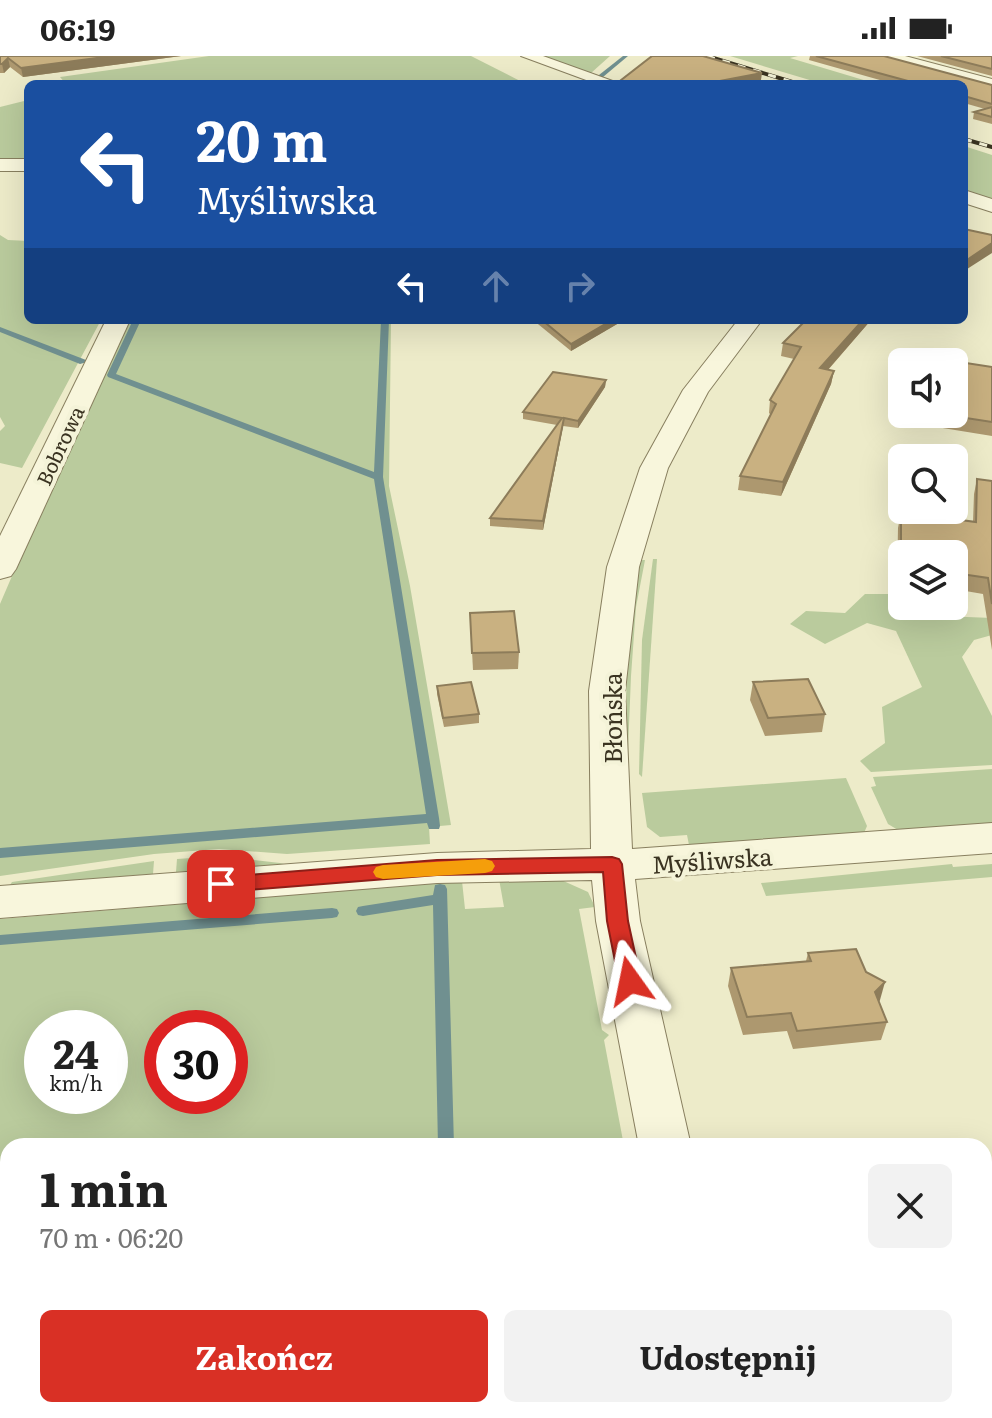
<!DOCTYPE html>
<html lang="pl">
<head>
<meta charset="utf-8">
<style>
  :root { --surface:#fff; --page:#f2f2f2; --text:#222; --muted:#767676; --accent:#d93025 }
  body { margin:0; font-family:Literata,serif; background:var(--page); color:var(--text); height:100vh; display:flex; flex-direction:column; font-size:30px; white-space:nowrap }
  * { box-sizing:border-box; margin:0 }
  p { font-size:26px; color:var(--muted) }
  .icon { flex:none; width:44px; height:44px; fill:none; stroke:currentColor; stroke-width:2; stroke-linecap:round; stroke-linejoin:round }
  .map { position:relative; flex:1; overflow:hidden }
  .drawer { position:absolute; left:0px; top:1082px; width:992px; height:280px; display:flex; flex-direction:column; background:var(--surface); border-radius:24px 24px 0 0; box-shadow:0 8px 32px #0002 }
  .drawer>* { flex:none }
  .hud { position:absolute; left:24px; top:24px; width:944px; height:244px; border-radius:12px; box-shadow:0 8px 32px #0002; background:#1a4fa0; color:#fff; overflow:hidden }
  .fabs { position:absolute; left:888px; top:292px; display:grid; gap:16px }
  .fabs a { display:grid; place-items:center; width:80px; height:80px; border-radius:12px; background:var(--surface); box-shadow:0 8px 32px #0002; font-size:40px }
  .speed { position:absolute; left:24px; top:954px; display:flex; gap:16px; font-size:40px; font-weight:700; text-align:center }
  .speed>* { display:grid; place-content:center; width:104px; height:104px; border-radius:50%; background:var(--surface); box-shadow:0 8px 32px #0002; line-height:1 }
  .speed small { font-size:20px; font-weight:400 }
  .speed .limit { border:12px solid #d22; background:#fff; color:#111 }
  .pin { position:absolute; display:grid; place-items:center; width:68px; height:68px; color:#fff; margin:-34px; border-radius:16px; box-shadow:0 4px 12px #0006 }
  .me { position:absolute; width:88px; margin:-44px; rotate:348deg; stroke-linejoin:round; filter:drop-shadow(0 0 6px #0008) }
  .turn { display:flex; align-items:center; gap:28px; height:168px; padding:0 40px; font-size:36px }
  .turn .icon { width:104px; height:104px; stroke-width:2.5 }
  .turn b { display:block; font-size:56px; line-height:68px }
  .lanes { display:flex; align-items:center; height:76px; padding:0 40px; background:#0003; justify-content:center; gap:40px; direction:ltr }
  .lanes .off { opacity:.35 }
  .round { display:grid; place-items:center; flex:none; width:84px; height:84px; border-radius:12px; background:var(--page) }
  .head { display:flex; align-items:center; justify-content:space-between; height:136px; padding:0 40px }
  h1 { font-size:48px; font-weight:700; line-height:60px }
  .action { display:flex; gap:16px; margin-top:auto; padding:16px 40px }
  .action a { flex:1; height:92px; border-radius:12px; background:var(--accent); color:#fff; font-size:32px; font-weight:700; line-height:92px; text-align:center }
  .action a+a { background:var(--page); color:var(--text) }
  .status { display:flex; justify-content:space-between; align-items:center; height:56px; padding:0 40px; background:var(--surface); direction:ltr }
  .status svg { height:22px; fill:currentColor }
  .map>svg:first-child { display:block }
  .green { fill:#bacb9d; fill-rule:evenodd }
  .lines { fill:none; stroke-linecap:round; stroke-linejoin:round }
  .stream { fill:#709090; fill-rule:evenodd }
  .minor-casing { stroke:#887f5f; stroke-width:2 }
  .minor { fill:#f8f6dc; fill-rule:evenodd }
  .rail-casing { stroke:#3a3321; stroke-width:4 }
  .rail { stroke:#f4f3d8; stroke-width:3; stroke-dasharray:8; stroke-linecap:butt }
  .wall { fill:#ad986f }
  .shaded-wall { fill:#8d7c5a }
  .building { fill:#c9b181; stroke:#8d7c5a; stroke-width:2 }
  .route { fill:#d93025; stroke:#8d1f18; stroke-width:2 }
  .slow { fill:#f59e0b }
  .labels { text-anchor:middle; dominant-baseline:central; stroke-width:8; stroke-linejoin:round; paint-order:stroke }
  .far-street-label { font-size:20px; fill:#3a3321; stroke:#f4f3d8 }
  .street-label { font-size:24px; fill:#3a3321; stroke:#f4f3d8 }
</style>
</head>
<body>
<div class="status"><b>06:19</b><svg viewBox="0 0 49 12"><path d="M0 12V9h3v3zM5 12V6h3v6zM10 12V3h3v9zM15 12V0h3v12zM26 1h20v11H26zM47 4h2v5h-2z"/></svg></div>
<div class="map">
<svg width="992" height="1362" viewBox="0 0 992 1362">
  <rect width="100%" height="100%" fill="#edebc9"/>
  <!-- green -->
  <g class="green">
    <path d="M209,0h262l55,28h-460l-6,-7z"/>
    <path d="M540,0h70l-19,17z"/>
    <path d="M730,0h68l-8,2 87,26h-54z"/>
    <path d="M28,44v63h-28v-56z"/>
    <path d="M964,90l28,9v48l-28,-10z"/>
    <path d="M0,179l8,5 20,1v79h73l-79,148 -22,-5v-32l5,-5 -5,-9z"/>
    <path d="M122,264h269l-2,166 21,100 41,239 -22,2 1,17 -143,10 -68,-5 -65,5 -154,22v-272z"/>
    <path d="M653,503h4l-15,218 -3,-3 3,-134z"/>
    <path d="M639,504h6l-9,47 -5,69 -4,99 -1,-121z"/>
    <path d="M865,538h37v12h25l15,10 50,2v17l-18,5 -12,17 30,59v49l-121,7 -11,-11 25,-18 -3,-36 40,-20 -26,-56 -29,-8 -42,21 -35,-20 16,-13 39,2z"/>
    <path d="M992,713v54l-94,7 -10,-6 -17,-37 5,-1 -3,-9z"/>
    <path d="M846,722l21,48 -3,7 -175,12 -2,-10 -27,2 -13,-10 -5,-34z"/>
    <path d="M220,800l60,7 4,1 -108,8 1,-13z"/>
    <path d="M154,805l-1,13 -143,11 2,-3z"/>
    <path d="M952,808l1,3 39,-3v13l-226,19 -5,-13z"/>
    <path d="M499,823h60l29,13 7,15 -16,2 23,121 7,5 -5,5 20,106h-616v264h667l1,8h-676v-499l462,-38 3,28 39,-2zM42,972h68v68h-68zM162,972h68v68h-68z"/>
  </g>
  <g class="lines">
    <!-- stream -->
    <g class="stream">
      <path d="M623,0h5l-25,21h-4v-2z"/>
      <path d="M133,264h8l-25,54 258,98 7,-152h8l-6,157 56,341 1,8 -1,3h-10l-2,-6 -427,35v-10l426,-34 -52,-335 -266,-102 -1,-2z"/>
      <path d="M0,271l86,33 1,2 -7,2 -80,-32z"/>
      <path d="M440,828l5,1 2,4 7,257h-16l-5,-241 -70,11 -5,-1 -2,-4 2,-4 5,-1 70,-11 2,-10z"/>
      <path d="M332,852l5,1 2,4 -2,4 -5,1 -332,27v-10z"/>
      <path d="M442,1354h20l1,8h-20z"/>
    </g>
    <!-- minor casing -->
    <g class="minor-casing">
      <g id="minor">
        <path d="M521,0h22l78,28h-24z"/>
        <path d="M881,0h24l87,23v10l-109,-30z"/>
        <rect x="0" y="103" width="28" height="12"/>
        <path d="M964,134l28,9v13l-28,-9z"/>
        <path d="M106,264h24l-114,249 -5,7 -11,3v-43z"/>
        <path d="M738,264h24l-54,72 -40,76 -29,99 -14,124 7,158 360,-26v30l-357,26 5,42 51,225h-52l-43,-225 -4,-41 -155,3 -437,35v-32l437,-33 154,-4 -2,-158 18,-124 33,-99 43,-78z"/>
        <path d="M705,1354h60l3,8h-62z"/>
      </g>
    </g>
    <!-- minor -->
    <use href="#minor" class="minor"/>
    <!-- rail casing -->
    <g class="rail-casing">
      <g id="rail">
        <path d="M707,0l92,28"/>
        <path d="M964,83l28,8"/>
      </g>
    </g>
    <!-- rail -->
    <use href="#rail" class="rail"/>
  </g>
  <!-- wall -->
  <g class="wall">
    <path d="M0,0h181l-158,21 -13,-10 -6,6h-4z"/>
    <path d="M810,0h74l108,29v39l-19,-5 1,-7 11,-3 -21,-6v-19h-70l-85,-24z"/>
    <path d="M917,0h75v20z"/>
    <path d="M533,264h91l-53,31z"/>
    <path d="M806,264h65l-43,50 6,1 -3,13 -50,112 -43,-6 2,-14 31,-61 -2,-2 1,-13 24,-41 -13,-3 2,-13z"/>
    <path d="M992,311v69l-74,-12 2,-10h34z"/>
    <path d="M606,324l-1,7 -27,41 -15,-2 -20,104 -53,-4v-8l67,-93 -34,-6v-7z"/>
    <path d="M977,423l15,2v169l-9,-56 -29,-5v-35h-52v27l-5,-1 1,-52 3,-16 72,10 1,-28z"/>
    <path d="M470,557l49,39 -1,17 -45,1z"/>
    <path d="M753,626l72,32 -3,18 -57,4 -15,-36z"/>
    <path d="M437,630l42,28v9l-35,4 -7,-33z"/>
    <path d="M808,897l58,19 14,28 -1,2 8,20 -6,18 -88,9 -6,-18 -44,4 -15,-49 3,-18 75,-7z"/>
  </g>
  <!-- shaded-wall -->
  <g class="shaded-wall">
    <path d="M112,0h69l-158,21 -2,-9z"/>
    <path d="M8,2l2,9 -6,6 -2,-9z"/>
    <path d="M762,17l-1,7 -19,4h-38z"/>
    <path d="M992,187v10l-28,18v-9z"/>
    <path d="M612,264h12l-53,31v-7z"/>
    <path d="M863,264h8l-53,61 2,-13z"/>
    <path d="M834,315l-3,13 -50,112 2,-14z"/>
    <path d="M606,324l-1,7 -27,41v-7z"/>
    <path d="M564,362l-1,8 -20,104v-9z"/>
    <path d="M885,926l-5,18 -10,10 5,-18z"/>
  </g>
  <!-- building -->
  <g class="building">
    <path d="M0,0h112l-91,12 -13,-10 -6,6h-2z"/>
    <path d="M652,0h51l59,17 -58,11h-88z"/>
    <path d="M816,0h68l108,29v19l-28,-8v-12h-45z"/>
    <path d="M941,0h51v13z"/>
    <path d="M992,51v10l-18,-5z"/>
    <path d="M964,173l28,6v8l-28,19z"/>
    <path d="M542,264h70l-41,24z"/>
    <path d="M806,264h57l-43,48 14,3 -51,111 -43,-6 36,-72 -6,-4 31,-53 -18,-4z"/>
    <path d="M953,305l39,6v55l-52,-8h14z"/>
    <path d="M553,316l53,8 -28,41 -14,-3 -21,103 -53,-3 72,-100 -39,-6z"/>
    <path d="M977,423l15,2v123l-4,-26 -34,-5v-19h-52v10h-1v-52l75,10z"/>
    <path d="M514,555l5,41 -47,1 -2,-40z"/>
    <path d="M808,623l17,35 -57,4 -15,-36z"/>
    <path d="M471,626l8,32 -36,4 -6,-32z"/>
    <path d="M856,893l10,23 19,10 -10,10 12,30 -90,9 -6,-18 -44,4 -16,-49 80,-7 -3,-8z"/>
  </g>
  <!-- route -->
  <path class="route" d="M612,801l7,2 3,5 6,57 13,60 -3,7 -8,2 -8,-2 -3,-7 -12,-60 -4,-49 -166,3 -216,17 -7,-2 -3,-6 3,-5 7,-2 216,-17z"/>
  <!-- slow -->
  <path class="slow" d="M485,803l7,2 3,5 -3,5 -7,2 -102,6 -7,-2 -3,-5 3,-5 7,-2z"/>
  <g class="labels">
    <!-- far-street labels -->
    <g class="far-street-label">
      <text transform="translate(59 389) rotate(-65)">Bobrowa</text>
    </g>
    <!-- street labels -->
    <g class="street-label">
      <text transform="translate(611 662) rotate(-90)">Błońska</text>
      <text transform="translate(712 803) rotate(-4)">Myśliwska</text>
    </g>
  </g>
</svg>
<div class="fabs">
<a><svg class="icon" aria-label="sound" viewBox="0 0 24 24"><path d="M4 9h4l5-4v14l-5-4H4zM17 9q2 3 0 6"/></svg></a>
<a><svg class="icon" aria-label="search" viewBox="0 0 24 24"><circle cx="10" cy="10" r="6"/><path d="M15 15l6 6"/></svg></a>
<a><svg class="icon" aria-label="layers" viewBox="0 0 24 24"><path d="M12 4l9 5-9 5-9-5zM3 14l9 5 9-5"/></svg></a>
</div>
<div class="speed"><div>24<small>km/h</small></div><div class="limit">30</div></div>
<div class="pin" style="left:221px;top:828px;background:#d93025"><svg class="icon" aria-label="arrive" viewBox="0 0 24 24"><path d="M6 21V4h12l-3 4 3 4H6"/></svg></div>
<svg class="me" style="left:630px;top:925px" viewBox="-20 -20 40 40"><path d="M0-17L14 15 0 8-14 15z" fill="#d93025" stroke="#fff" stroke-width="4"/></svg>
<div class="hud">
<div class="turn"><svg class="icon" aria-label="left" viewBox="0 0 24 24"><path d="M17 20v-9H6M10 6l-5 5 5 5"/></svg><div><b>20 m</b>Myśliwska</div></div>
<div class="lanes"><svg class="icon" aria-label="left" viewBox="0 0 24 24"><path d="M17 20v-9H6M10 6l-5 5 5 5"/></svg><svg class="icon off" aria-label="ahead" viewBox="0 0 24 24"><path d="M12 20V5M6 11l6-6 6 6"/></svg><svg class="icon off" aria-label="right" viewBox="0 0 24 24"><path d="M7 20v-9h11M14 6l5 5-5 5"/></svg></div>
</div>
<section class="drawer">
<div class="head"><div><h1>1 min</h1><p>70 m · 06:20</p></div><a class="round"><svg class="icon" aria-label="close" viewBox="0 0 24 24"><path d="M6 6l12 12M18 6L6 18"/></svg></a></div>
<div class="action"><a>Zakończ</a><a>Udostępnij</a></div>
</section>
</div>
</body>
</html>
